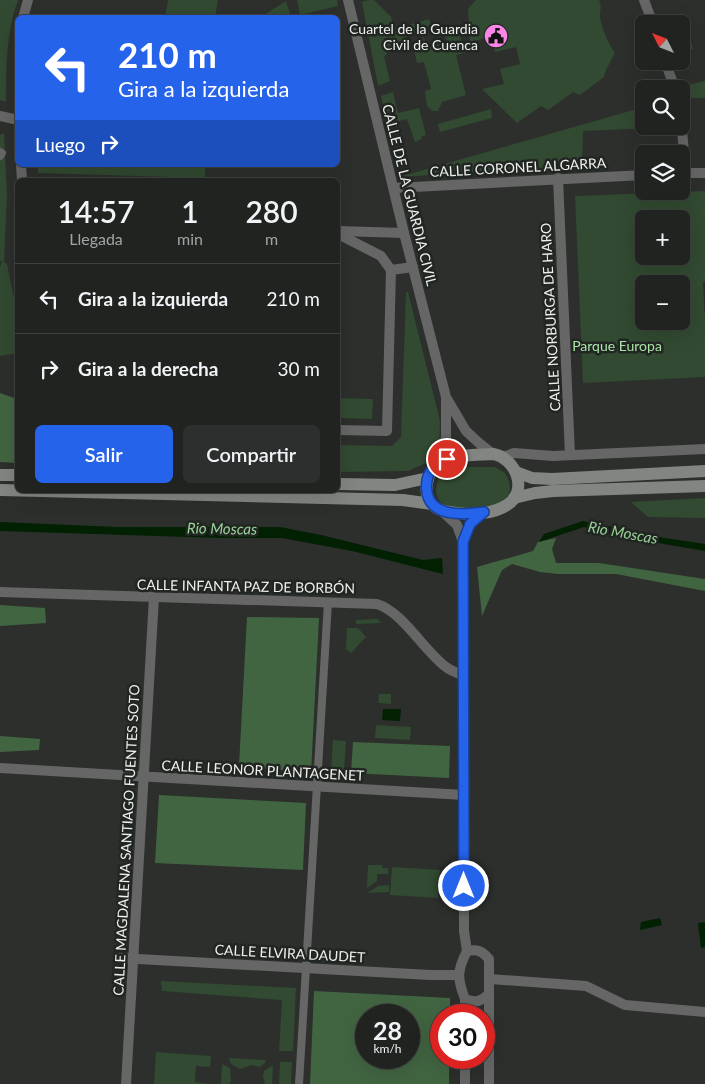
<!DOCTYPE html>
<html lang="es">
<head>
<meta charset="utf-8">
<style>
  :root { --surface:#212321; --page:#2d2f2e; --text:#f1f3f6; --muted:#a2a4a5; --line:#3e403f; --accent:#2563eb }
  body { margin:0; font-family:Lato,sans-serif; background:var(--page); color:var(--text); height:100vh; display:flex; flex-direction:column; font-size:19px; white-space:nowrap }
  * { box-sizing:border-box; margin:0 }
  p { font-size:16px; color:var(--muted) }
  .icon { flex:none; width:28px; height:28px; fill:none; stroke:currentColor; stroke-width:2; stroke-linecap:round; stroke-linejoin:round }
  .map { position:relative; flex:1; overflow:hidden }
  .sheet { position:absolute; left:15px; top:178px; width:325px; height:315px; display:flex; flex-direction:column; background:var(--surface); border-radius:8px; box-shadow:0 5px 20px #0002,0 0 0 1px var(--line) }
  .sheet>* { flex:none }
  .hud { position:absolute; left:15px; top:15px; width:325px; height:152px; border-radius:8px; box-shadow:0 5px 20px #0002,0 0 0 1px var(--line); background:#2563eb; color:#fff; overflow:hidden }
  .needle { width:32px; rotate:312deg }
  .buttons { position:absolute; left:635px; top:15px; display:grid; gap:10px }
  .buttons a { display:grid; place-items:center; width:55px; height:55px; border-radius:8px; background:var(--surface); box-shadow:0 5px 20px #0002,0 0 0 1px var(--line); font-size:25px }
  .speed { position:absolute; left:355px; top:1004px; display:flex; gap:10px; font-size:25px; font-weight:700; text-align:center }
  .speed>* { display:grid; place-content:center; width:65px; height:65px; border-radius:50%; background:var(--surface); box-shadow:0 5px 20px #0002,0 0 0 1px var(--line); line-height:1 }
  .speed small { font-size:12px; font-weight:400 }
  .speed .limit { border:8px solid #d22; background:#fff; color:#111 }
  .pin { position:absolute; display:grid; place-items:center; width:42px; height:42px; color:#fff; margin:-21px; border:2px solid #fff; border-radius:50%; box-shadow:0 1px 5px #0007 }
  .me { position:absolute; width:55px; margin:-28px; rotate:0deg; stroke-linejoin:round; filter:drop-shadow(0 0 4px #0008) }
  .turn { display:flex; align-items:center; gap:18px; height:105px; padding:0 20px; font-size:22px }
  .turn .icon { width:65px; height:65px; stroke-width:2.5 }
  .turn b { display:block; font-size:35px; line-height:42px }
  .then { display:flex; align-items:center; height:48px; padding:0 20px; background:#0003; gap:10px; font-size:19px }
  .eta { display:flex; justify-content:space-evenly; align-items:center; height:85px; text-align:center }
  .eta b { font-size:30px; font-weight:600; line-height:35px }
  .button { display:flex; gap:10px; margin-top:auto; padding:10px 20px }
  .button a { flex:1; height:58px; border-radius:8px; background:var(--accent); color:#fff; font-size:20px; font-weight:600; line-height:58px; text-align:center }
  .button a+a { background:var(--page); color:var(--text) }
  ul { padding:0; list-style:none }
  li { display:flex; align-items:center; gap:15px; height:70px; padding:0 20px; border-top:1px solid var(--line) }
  li div { flex:1 }
  li b { display:block; font-size:19px }
  li em { font-style:normal }
  .map>svg:first-child { display:block }
  .green { fill:#324a31; fill-rule:evenodd }
  .forest { fill:#426541; fill-rule:evenodd }
  .water { fill:#012102 }
  .lines { fill:none; stroke-linecap:round; stroke-linejoin:round }
  .pedestrian { stroke:#656665; stroke-width:8 }
  .minor { stroke:#656665; stroke-width:10 }
  .secondary { stroke:#838583; stroke-width:12 }
  .route-casing { stroke:#184099; stroke-width:12 }
  .route { stroke:#2563eb; stroke-width:9 }
  .labels { text-anchor:middle; dominant-baseline:central; stroke-width:5; stroke-linejoin:round; paint-order:stroke }
  .poi-label { font-size:14px; fill:#eef0ee; stroke:#222622; text-anchor:end }
  .street-label { font-size:14px; fill:#eef0ee; stroke:#222622 }
  .park-label { font-size:14px; fill:#aae3a8; stroke:#222622 }
  .water-label { font-size:15px; font-style:italic; fill:#99d297; stroke:#222622 }
</style>
</head>
<body>
<div class="map">
<svg width="705" height="1084" viewBox="0 0 705 1084">
  <rect width="100%" height="100%" fill="#2c2f2c"/>
  <!-- green -->
  <g class="green">
    <path d="M0,0h18c-12,33 -12,67 -12,102l-6,-2z"/>
    <path d="M168,0h50l-3,17h-50z"/>
    <path d="M297,0h40l1,6 -38,9z"/>
    <path d="M369,0h5l17,17 3,12 35,-10 2,6 -25,11v10l-18,6 -4,5 6,24 -12,5 -16,-84z"/>
    <path d="M476,0h123c3,6 1,9 1,16 1,11 9,29 15,37l-9,17 -2,7 -24,18 -7,-3 -25,18 -7,-4 -24,17 -35,-34 22,-5 -4,-15 20,-5 -4,-17 -21,5 -4,-15 -21,5 -2,-33z"/>
    <path d="M286,1l5,16h-23l-1,-4z"/>
    <path d="M682,22l4,1 7,26 -12,2v-27h-1z"/>
    <path d="M455,31l4,2 6,20 -9,2 10,40 -24,7 -4,9h-6l-5,-5 -2,-15 6,-2 -7,-27 -7,1 -4,-17 4,-6 5,-3 4,4 2,6 20,-5 -5,-9z"/>
    <path d="M705,81v17h-17v-13z"/>
    <path d="M393,92l5,21 21,-5 7,27 -5,2 1,2 -7,3 -8,-23 -19,5 -7,-28z"/>
    <path d="M644,107v19l28,1 -89,4 -1,35 -183,11z"/>
    <path d="M491,109l1,9 -52,14 -2,-8z"/>
    <path d="M4,133l3,62 -3,67 3,2 6,30 4,12 1,47 -18,3v-89l2,-6 -2,-1v-125z"/>
    <path d="M38,165h167v13l-167,-5z"/>
    <path d="M705,191v91l-2,1 2,39v55l-122,6 -8,-187zM644,219h37v37h-37zM644,284h37v37h-37z"/>
    <path d="M406,292h2l32,129 -1,27 -11,14 -20,9 -70,1v-27l54,1 9,-9z"/>
    <path d="M338,398l35,1 -1,20 -34,-1z"/>
    <path d="M470,467h25l10,6c16,28 -11,34 -33,35 -9,0 -18,2 -27,-3 -5,-2 -7,-7 -9,-12 0,-24 15,-24 34,-26z"/>
    <path d="M705,498v20l-57,-1 -17,-15z"/>
    <path d="M378,619l3,4 -25,1v-4z"/>
    <path d="M347,628h11l8,9 -15,16 -5,-4z"/>
    <path d="M379,694h12v10l-13,-1z"/>
    <path d="M376,725l35,2 -1,13 -35,-2z"/>
    <path d="M333,740l13,1 -2,31 -13,-1z"/>
    <path d="M368,865h14v3h6v6h-11v7l-10,7z"/>
    <path d="M392,867l48,3 -2,28 -48,-3z"/>
    <path d="M389,885v7l-22,1 11,-7z"/>
    <path d="M161,981l135,7 -3,63h-14l3,-51 -120,-9z"/>
    <path d="M156,1052l55,4 -1,11 -14,-1 -1,16 15,2h-56z"/>
    <path d="M229,1058l36,2 1,2 -6,5 -8,-2 -12,4 -9,-5z"/>
    <path d="M280,1062h12l-1,22h-12z"/>
    <path d="M222,1064l8,4 1,13 -2,3h-8z"/>
    <path d="M273,1065l-1,19h-7l-2,-8 1,-5z"/>
  </g>
  <!-- forest -->
  <g class="forest">
    <path d="M0,393l17,6v64l-17,-1z"/>
    <path d="M556,538l-4,11 4,14h43l106,16v12l-89,-17h-58l-18,-2 -28,-8 -10,6 -20,46 -5,-49 56,-16 5,-9z"/>
    <path d="M0,605l45,3 1,15 -46,3z"/>
    <path d="M247,617l72,1 -8,155 -72,-7z"/>
    <path d="M0,736l40,3 -1,11 -39,2z"/>
    <path d="M353,742l97,4 -1,32 -98,-5z"/>
    <path d="M159,795l147,8 -3,67 -148,-7z"/>
    <path d="M314,991l136,7v17h-9v43h8v26h-139zM366,1015h43v43h-43z"/>
  </g>
  <!-- water -->
  <g class="water">
    <path d="M583,521l82,17 40,6v7l-82,-14 -39,-10 -45,15 5,-8z"/>
    <path d="M0,522l117,5h163l41,8 102,25 19,-2 1,16 -91,-23 -70,-13h-61l-221,-7z"/>
    <path d="M383,709h18l-1,12 -18,-1z"/>
    <path d="M660,918l2,7 -22,5 1,-8z"/>
    <path d="M705,922v25l-4,1 -3,-25z"/>
  </g>
  <g class="lines">
    <!-- pedestrian -->
    <g class="pedestrian">
      <path d="M0,152l2,1 -2,3"/>
      <path d="M299,1084l29,-482"/>
    </g>
    <!-- minor -->
    <g class="minor">
      <path d="M348,0l56,233 42,164 20,34 13,12 14,11"/>
      <path d="M644,0l9,24"/>
      <path d="M23,18l5,-18"/>
      <path d="M665,61l10,28"/>
      <path d="M0,116l18,4"/>
      <path d="M681,120l5,53"/>
      <path d="M21,165l1,15"/>
      <path d="M681,173h24"/>
      <path d="M558,178l12,277"/>
      <path d="M394,188l250,-13"/>
      <path d="M338,231l66,2"/>
      <path d="M338,234l43,22 10,14"/>
      <path d="M391,270l22,-3"/>
      <path d="M338,430l49,1 4,-161"/>
      <path d="M503,457l11,-4 39,3 152,-7"/>
      <path d="M440,462l6,-25v-39"/>
      <path d="M442,511l15,14 6,17"/>
      <path d="M0,592l377,12c26,8 47,47 69,63 5,4 11,6 17,8"/>
      <path d="M0,768l464,27"/>
      <path d="M467,951l-3,-20 -1,-389 7,-18 13,-12"/>
      <path d="M120,958l310,17h28"/>
      <path d="M490,979l96,7 39,19 80,7"/>
      <path d="M489,994c-9,8 -13,9 -24,5 -8,-20 -8,-29 2,-48 11,-2 15,0 22,8v125"/>
      <path d="M465,1015v-16"/>
      <path d="M126,1084l28,-487"/>
      <path d="M465,1084v-26"/>
    </g>
    <!-- secondary -->
    <g class="secondary">
      <path d="M493,454c23,4 36,37 14,51 -13,9 -35,10 -49,8 -9,-1 -18,-1 -25,-8 -12,-11 -6,-35 7,-43 15,-8 36,-7 53,-8z"/>
      <path d="M516,472l16,6 20,1 153,-8"/>
      <path d="M0,475h18"/>
      <path d="M338,484l57,1 33,-7"/>
      <path d="M0,490l403,10 29,4"/>
      <path d="M514,498l21,-5 18,-2 152,-5"/>
    </g>
  </g>
  <g class="lines">
    <!-- route casing -->
    <g class="route-casing">
      <path id="route" d="M447,459c-4,2 -10,4 -13,8 -11,11 -10,33 3,41 12,8 33,6 47,4l-14,12 -7,18 1,344"/>
    </g>
    <!-- route -->
    <use href="#route" class="route"/>
  </g>
  <!-- icons -->
  <defs>
    <g id="civic-disc" transform="scale(1.25)"><circle r="9.5" fill="#fa87e7" stroke="#222622"/><path d="M-.6-6.5H3V-4.5H.6V-3L4-1V1h2V6H-6V1h2V-1L-.6-3ZM-1.2 2.5V6h2.4V2.5Z" fill="#111"/></g>
  </defs>
  <g fill-rule="evenodd">
    <use href="#civic-disc" x="496" y="36"/>
  </g>
  <g class="labels">
    <!-- poi labels -->
    <g class="poi-label">
      <text x="478" y="28">Cuartel de la Guardia<tspan x="478" dy="16">Civil de Cuenca</tspan></text>
    </g>
    <!-- street labels -->
    <g class="street-label">
      <text transform="translate(518 167) rotate(-3)">CALLE CORONEL ALGARRA</text>
      <text transform="translate(410 195) rotate(76)">CALLE DE LA GUARDIA CIVIL</text>
      <text transform="translate(550 317) rotate(-93)">CALLE NORBURGA DE HARO</text>
      <text transform="translate(246 586) rotate(1)">CALLE INFANTA PAZ DE BORBÓN</text>
      <text transform="translate(263 770) rotate(3)">CALLE LEONOR PLANTAGENET</text>
      <text transform="translate(126 840) rotate(-87)">CALLE MAGDALENA SANTIAGO FUENTES SOTO</text>
      <text transform="translate(290 953) rotate(3)">CALLE ELVIRA DAUDET</text>
    </g>
    <!-- park labels -->
    <g class="park-label">
      <text x="617" y="345">Parque Europa</text>
    </g>
    <!-- water labels -->
    <g class="water-label">
      <text transform="translate(222 528) rotate(1)">Rio Moscas</text>
      <text transform="translate(623 532) rotate(10)">Rio Moscas</text>
    </g>
  </g>
</svg>
<div class="buttons">
<a><svg class="needle" viewBox="-14 -14 28 28"><path d="M0-13l5 13h-10z" fill="#e53935"/><path d="M0 13l5-13h-10z" fill="#a2a4a5"/></svg></a>
<a><svg class="icon" aria-label="search" viewBox="0 0 24 24"><circle cx="10" cy="10" r="6"/><path d="M15 15l6 6"/></svg></a>
<a><svg class="icon" aria-label="layers" viewBox="0 0 24 24"><path d="M12 4l9 5-9 5-9-5zM3 14l9 5 9-5"/></svg></a>
<a>+</a>
<a>−</a>
</div>
<div class="speed"><div>28<small>km/h</small></div><div class="limit">30</div></div>
<div class="pin" style="left:447px;top:459px;background:#d93025"><svg class="icon" aria-label="arrive" viewBox="0 0 24 24"><path d="M6 21V4h12l-3 4 3 4H6"/></svg></div>
<svg class="me" style="left:464px;top:886px" viewBox="-20 -20 40 40"><circle r="17" fill="#2563eb" stroke="#fff" stroke-width="3"/><path d="M0-11L8 9 0 5-8 9z" fill="#fff"/></svg>
<div class="hud">
<div class="turn"><svg class="icon" aria-label="left" viewBox="0 0 24 24"><path d="M17 20v-9H6M10 6l-5 5 5 5"/></svg><div><b>210 m</b>Gira a la izquierda</div></div>
<div class="then">Luego<svg class="icon" aria-label="right" viewBox="0 0 24 24"><path d="M7 20v-9h11M14 6l5 5-5 5"/></svg></div>
</div>
<section class="sheet">
<div class="eta">
<div><b>14:57</b><p>Llegada</p></div>
<div><b>1</b><p>min</p></div>
<div><b>280</b><p>m</p></div>
</div>
<ul>
<li><svg class="icon" aria-label="left" viewBox="0 0 24 24"><path d="M17 20v-9H6M10 6l-5 5 5 5"/></svg><div><b>Gira a la izquierda</b></div><em>210 m</em></li>
<li><svg class="icon" aria-label="right" viewBox="0 0 24 24"><path d="M7 20v-9h11M14 6l5 5-5 5"/></svg><div><b>Gira a la derecha</b></div><em>30 m</em></li>
</ul>
<div class="button"><a>Salir</a><a>Compartir</a></div>
</section>
</div>
</body>
</html>
